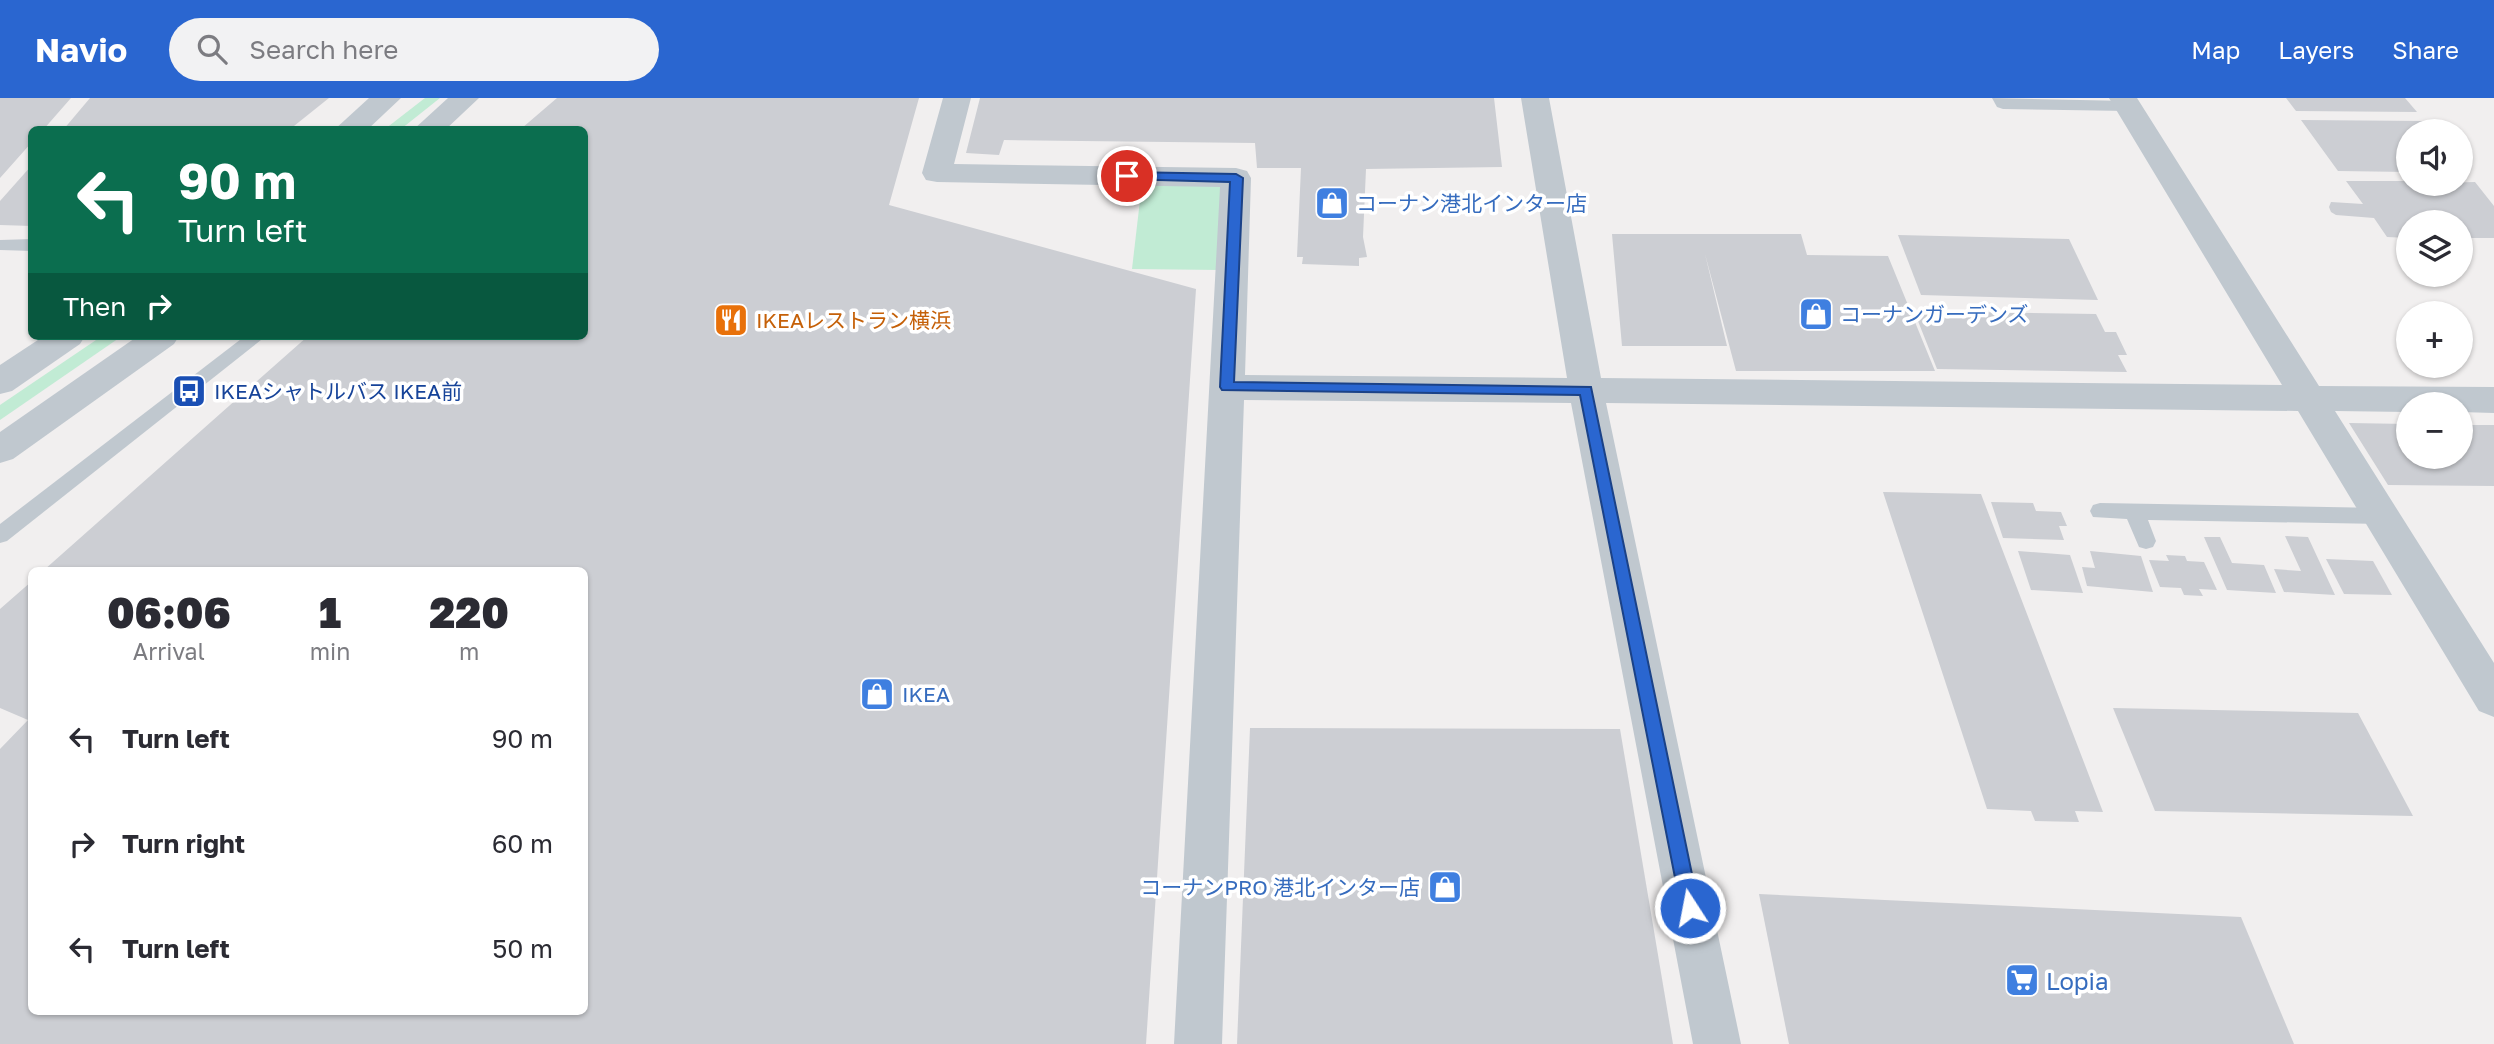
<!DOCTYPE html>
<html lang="en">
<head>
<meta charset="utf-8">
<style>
  :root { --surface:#fff; --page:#f2f2f3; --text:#2b2b33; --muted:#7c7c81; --accent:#2a66d0 }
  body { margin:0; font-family:"Golos Text","Noto Sans JP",sans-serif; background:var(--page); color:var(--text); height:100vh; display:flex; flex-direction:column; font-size:26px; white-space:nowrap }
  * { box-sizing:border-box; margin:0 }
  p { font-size:23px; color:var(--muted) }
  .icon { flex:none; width:38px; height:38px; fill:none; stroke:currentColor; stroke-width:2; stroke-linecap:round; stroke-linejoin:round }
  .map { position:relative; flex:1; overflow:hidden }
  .drawer { position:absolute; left:28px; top:469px; width:560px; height:448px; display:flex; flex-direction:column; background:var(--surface); border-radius:10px; box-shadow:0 2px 5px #0004 }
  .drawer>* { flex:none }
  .banner { position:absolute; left:28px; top:28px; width:560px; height:214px; border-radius:10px; box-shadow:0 2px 5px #0004; background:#0b6e4f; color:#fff; overflow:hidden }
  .fabs { position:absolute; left:2396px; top:21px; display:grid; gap:14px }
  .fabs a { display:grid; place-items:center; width:77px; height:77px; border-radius:50%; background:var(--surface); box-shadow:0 2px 5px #0004; font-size:35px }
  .pin { position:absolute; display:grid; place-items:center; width:60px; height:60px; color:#fff; margin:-30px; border:4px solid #fff; border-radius:50%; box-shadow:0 2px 7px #0007 }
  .me { position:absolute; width:77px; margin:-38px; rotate:349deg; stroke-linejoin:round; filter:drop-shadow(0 0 5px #0008) }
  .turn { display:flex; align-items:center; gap:24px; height:147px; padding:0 35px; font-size:32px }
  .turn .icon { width:91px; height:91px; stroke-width:2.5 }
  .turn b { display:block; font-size:49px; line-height:60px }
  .then { display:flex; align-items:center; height:66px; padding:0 35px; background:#0003; gap:14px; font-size:26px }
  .eta { display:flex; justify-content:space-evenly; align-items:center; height:119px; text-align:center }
  .eta b { font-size:42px; font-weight:800; line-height:49px }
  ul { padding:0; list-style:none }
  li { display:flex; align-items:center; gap:21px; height:105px; padding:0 35px }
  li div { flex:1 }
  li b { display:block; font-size:26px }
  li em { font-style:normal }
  header { display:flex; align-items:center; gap:42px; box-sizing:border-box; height:98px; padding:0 35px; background:var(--accent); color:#fff }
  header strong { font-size:33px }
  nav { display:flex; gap:38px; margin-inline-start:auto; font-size:24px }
  .search { width:490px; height:63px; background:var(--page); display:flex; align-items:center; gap:18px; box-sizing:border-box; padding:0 24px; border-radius:38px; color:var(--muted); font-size:26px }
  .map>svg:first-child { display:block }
  .green { fill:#c1ebd4 }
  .building { fill:#ccced3 }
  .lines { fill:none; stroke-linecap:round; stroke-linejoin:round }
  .service { fill:#c0c8cf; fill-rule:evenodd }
  .minor { fill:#c0c8cf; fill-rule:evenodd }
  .tertiary { fill:#c0c8cf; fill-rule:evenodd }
  .route { fill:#2a66d0; stroke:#1b4287; stroke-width:2 }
  .labels { text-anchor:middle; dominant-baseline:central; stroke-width:7; stroke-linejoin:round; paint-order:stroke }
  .shop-label { font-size:21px; fill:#366cbe; stroke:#fff; text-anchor:start }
  .food-label { font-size:21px; fill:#c56008; stroke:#fff; text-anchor:start }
  .transit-label { font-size:21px; fill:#164399; stroke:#fff; text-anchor:start }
  .near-shop-label { font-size:24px; fill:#366cbe; stroke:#fff; text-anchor:start }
</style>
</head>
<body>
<header>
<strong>Navio</strong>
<div class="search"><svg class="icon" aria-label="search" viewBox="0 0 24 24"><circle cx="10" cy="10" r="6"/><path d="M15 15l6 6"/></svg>Search here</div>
<nav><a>Map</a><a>Layers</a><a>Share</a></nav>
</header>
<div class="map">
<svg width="2494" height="946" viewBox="0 0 2494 946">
  <rect width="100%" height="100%" fill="#f1efef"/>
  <!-- green -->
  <g class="green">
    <path d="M425,0h15l-39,31h-16z"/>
    <path d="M1142,85l82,2 -4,85 -88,-1z"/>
    <path d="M102,238h20l-122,84v-15z"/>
  </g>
  <!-- building -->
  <g class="building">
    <path d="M0,0h71l-28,32h-11v12l-32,36z"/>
    <path d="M90,0h239l-40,32h-226z"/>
    <path d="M557,0h362l-30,107 307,84 -50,755h-1146v-295l28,-29 -28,-12v-99l32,-28v431h552v-442h-540l264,-234h276v-186l4,-4h-4v-16l-62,-2z"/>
    <path d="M980,0h514l8,69 -136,2 -3,68 4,20 -8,1v8l-57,-2 1,-7h-6l4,-89h-44l-2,-25 -251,-3 -5,15 -33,-2z"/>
    <path d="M2286,0h119l12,14 -121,-1z"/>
    <path d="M2301,22l122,1 8,10h-23v41l-70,-1z"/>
    <path d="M32,67v61l-32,-1v-24z"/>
    <path d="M2346,83h62v3l67,-2 19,24v32h-34v-16h-52v16l-21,-1 -13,-19 -38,-3 -5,-3 -2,-5 2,-5 32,2z"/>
    <path d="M1612,136h189l6,21 81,1 47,115h-199l-31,-117 22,92h-105z"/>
    <path d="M1898,137l171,4 29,61 -177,-5z"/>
    <path d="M1914,213l182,3 9,18h11l11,23h-9l9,17 -190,-3z"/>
    <path d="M2349,325l59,1v33h52v-32h34v61l-106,-1z"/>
    <path d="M1883,394l98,2 122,318 -28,-1 4,11 -44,-1 -4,-10 -44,-2z"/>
    <path d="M1991,404l42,1 3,8 25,1 6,14h-8l5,14 -61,-2z"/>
    <path d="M2285,438l23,1 27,58 -51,-3 -10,-23 27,2z"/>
    <path d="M2204,439h16l12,26 32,2 12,28 -49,-3z"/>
    <path d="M2018,453l52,4 13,38 -52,-3z"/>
    <path d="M2090,453l51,5 12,36 -66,-6 -5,-19 13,1z"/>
    <path d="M2166,457l19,1 2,5 17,1 13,28 -18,-1 4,7 -19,-1 -3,-7 -21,-1 -11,-27 20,1z"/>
    <path d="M2326,461l47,2 19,34 -48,-1z"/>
    <path d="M2113,610l245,5 55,103 -258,-5z"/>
    <path d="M1250,630l370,1 53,315h-436z"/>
    <path d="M1759,796l482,23 53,127h-505z"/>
  </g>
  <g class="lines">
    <!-- service -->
    <g class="service">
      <path d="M1992,0l136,3 8,5 -8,5 -125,-2 -6,-2z"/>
      <path d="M32,141v12l-32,-1v-10z"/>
      <path d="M245,238h21l-259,205 -7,2v-19z"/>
      <path d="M2100,405l282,5 7,2 3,6 -3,6 -7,2 -234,-4 8,21 -3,6 -7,2 -7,-2 -12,-28 -34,-2 -3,-6 3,-6z"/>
    </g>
    <!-- minor -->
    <path class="minor" d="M943,0h28l-17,66 282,4 11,3 4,7 -6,197 322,3 -46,-280h28l52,280 681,7 -173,-287h28l182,288 175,1v26l-34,-1v-8h-52v8l-73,-1 159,252v54l-15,-6 -181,-300 -692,-8 135,641h-48l-122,-641 -327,-3 -22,644h-48l46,-857 -283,-5 -11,-2 -4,-7z"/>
    <!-- tertiary -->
    <g class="tertiary">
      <path d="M369,0h32l-34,32h-33z"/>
      <path d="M448,0h31l-34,32h-32z"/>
      <path d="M44,238h41l-5,8 -68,47 -12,3v-29z"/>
      <path d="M138,238h41l-5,8 -161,115 -13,4v-31z"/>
    </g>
  </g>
  <!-- route -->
  <path class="route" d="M1127,74l109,2 7,4 -9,204 357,5 108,521 -2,6 -7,3 -7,-3 -2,-6 -101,-513 -358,-5 -2,-3 10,-205 -107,-3v-6z"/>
  <!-- icons -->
  <defs>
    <g id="shop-square" transform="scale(1.75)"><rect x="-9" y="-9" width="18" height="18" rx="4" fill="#3f7fe0" stroke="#fff"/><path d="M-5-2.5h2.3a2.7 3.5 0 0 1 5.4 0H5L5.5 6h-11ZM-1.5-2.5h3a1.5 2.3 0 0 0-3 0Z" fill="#fff"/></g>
    <g id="restaurant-square" transform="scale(1.75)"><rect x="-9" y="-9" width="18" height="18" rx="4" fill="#e8710a" stroke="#fff"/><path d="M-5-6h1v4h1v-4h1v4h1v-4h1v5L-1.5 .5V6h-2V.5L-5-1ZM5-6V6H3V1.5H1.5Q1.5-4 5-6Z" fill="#fff"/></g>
    <g id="bus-square" transform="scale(1.75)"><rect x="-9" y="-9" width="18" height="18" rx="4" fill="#1a4fb4" stroke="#fff"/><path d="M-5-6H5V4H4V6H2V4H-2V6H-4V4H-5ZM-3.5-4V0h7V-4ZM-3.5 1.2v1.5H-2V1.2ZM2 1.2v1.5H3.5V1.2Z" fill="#fff"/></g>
    <g id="supermarket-square" transform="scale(1.75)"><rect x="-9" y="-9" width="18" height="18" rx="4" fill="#3f7fe0" stroke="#fff"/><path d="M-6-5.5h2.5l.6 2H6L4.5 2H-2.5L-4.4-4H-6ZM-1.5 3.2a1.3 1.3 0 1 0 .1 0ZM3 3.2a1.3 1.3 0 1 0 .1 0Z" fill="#fff"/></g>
  </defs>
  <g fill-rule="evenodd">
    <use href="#shop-square" x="1332" y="105"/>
    <use href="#shop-square" x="1816" y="216"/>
    <use href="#restaurant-square" x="731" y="222"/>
    <use href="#bus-square" x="189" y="293"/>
    <use href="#shop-square" x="877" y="596"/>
    <use href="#shop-square" x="1445" y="789"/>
    <use href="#supermarket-square" x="2022" y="882"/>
  </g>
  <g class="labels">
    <!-- shop labels -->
    <g class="shop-label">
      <text x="1356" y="105">コーナン港北インター店</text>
      <text x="1840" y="216">コーナンガーデンズ</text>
      <text x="902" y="596">IKEA</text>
      <text x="1420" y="789" text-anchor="end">コーナンPRO 港北インター店</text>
    </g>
    <!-- food labels -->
    <g class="food-label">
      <text x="756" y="222">IKEAレストラン横浜</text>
    </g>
    <!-- transit labels -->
    <g class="transit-label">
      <text x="214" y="293">IKEAシャトルバス IKEA前</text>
    </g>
    <!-- near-shop labels -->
    <g class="near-shop-label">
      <text x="2046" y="882">Lopia</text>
    </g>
  </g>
</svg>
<div class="fabs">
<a><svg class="icon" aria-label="sound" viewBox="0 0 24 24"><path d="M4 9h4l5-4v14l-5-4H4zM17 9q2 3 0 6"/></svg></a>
<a><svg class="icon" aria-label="layers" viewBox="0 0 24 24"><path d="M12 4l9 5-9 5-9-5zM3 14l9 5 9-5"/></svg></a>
<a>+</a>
<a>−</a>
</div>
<div class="pin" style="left:1127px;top:78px;background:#d93025"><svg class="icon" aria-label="arrive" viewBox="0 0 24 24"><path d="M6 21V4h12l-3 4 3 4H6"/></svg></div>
<svg class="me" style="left:1690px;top:810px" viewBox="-20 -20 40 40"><circle r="17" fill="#2a66d0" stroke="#fff" stroke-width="3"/><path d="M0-11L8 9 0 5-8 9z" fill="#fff"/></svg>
<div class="banner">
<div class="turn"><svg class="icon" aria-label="left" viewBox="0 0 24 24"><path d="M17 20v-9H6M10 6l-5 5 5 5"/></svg><div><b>90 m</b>Turn left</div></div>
<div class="then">Then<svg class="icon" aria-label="right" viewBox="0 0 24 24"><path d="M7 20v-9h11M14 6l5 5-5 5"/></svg></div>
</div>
<section class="drawer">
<div class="eta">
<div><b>06:06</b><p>Arrival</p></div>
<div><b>1</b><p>min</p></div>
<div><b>220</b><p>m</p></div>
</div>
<ul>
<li><svg class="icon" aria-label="left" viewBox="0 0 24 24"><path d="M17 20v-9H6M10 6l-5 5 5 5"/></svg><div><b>Turn left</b></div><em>90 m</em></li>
<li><svg class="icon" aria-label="right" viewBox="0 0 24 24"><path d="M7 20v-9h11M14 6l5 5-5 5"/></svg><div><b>Turn right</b></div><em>60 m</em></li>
<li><svg class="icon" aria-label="left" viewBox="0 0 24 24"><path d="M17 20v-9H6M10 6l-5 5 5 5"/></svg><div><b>Turn left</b></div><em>50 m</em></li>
</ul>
</section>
</div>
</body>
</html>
